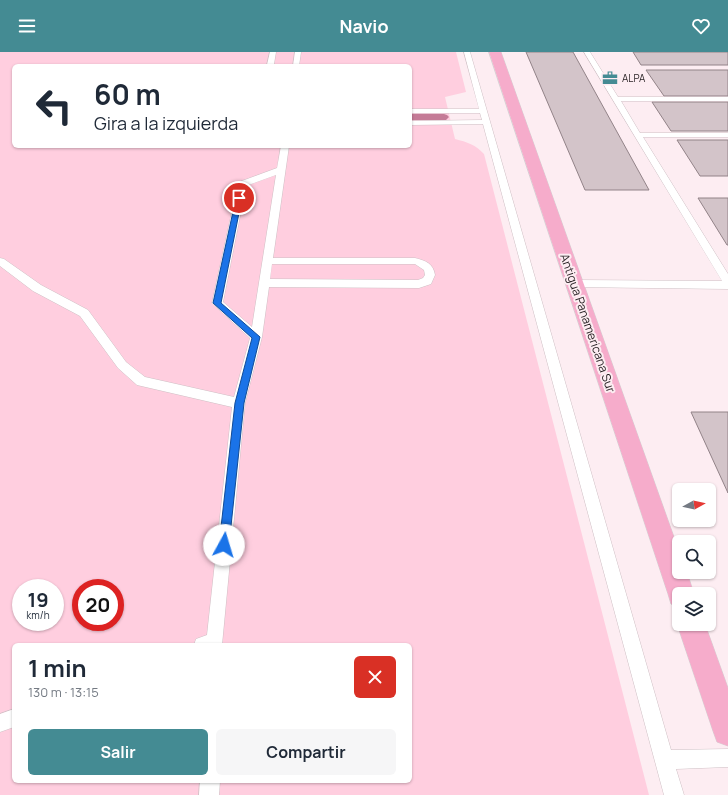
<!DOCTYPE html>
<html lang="es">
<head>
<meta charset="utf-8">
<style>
  :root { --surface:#fff; --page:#f6f6f7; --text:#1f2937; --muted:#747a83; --accent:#448b93 }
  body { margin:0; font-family:Manrope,sans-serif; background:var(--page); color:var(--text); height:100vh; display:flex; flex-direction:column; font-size:15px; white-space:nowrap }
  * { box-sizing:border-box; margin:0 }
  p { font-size:13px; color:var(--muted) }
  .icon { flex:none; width:22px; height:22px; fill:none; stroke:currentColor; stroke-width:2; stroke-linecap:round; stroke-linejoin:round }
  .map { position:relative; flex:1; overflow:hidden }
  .panel { position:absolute; left:12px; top:591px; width:400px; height:140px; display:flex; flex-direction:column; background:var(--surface); border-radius:6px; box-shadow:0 1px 3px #0004 }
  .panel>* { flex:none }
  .guide { position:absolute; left:12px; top:12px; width:400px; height:84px; border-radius:6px; box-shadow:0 1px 3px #0004; background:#fff; color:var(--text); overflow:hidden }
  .needle { width:26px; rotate:82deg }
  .buttons { position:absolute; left:672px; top:431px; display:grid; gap:8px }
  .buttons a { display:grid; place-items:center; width:44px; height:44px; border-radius:6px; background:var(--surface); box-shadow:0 1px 3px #0004; font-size:20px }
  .speed { position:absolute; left:12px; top:527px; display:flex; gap:8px; font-size:20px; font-weight:700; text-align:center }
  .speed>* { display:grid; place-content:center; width:52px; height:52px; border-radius:50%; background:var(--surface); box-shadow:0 1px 3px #0004; line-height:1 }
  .speed small { font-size:10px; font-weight:400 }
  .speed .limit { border:6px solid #d22; background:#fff; color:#111 }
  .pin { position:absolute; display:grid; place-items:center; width:34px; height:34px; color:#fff; margin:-17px; border:2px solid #fff; border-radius:50%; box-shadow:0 1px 4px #0007 }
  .me { position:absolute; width:44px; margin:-22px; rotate:6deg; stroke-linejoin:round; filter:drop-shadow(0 0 3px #0008) }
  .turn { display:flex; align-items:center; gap:14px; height:84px; padding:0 16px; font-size:18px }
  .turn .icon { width:52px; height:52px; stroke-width:2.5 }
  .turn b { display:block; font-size:28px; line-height:34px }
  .round { display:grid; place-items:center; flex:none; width:42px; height:42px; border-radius:6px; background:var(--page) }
  .summary { display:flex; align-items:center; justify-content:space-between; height:68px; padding:0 16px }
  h1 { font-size:24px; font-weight:700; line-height:30px }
  .button { display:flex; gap:8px; margin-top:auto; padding:8px 16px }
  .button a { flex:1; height:46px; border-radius:6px; background:var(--accent); color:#fff; font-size:16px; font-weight:700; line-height:46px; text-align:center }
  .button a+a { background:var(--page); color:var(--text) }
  header { display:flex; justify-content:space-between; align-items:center; height:52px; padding:0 16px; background:var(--accent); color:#fff; font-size:18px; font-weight:700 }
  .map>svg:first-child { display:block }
  .green { fill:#ffcedf; fill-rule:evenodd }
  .water { fill:#c57b97 }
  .building { fill:#d3c4c9; stroke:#928388 }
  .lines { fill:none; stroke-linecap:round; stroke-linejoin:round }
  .lane-casing { stroke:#cfc0c5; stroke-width:1 }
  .primary-casing { stroke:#d3d2d3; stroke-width:1 }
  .lane { fill:#fff; fill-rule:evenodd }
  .primary { fill:#f6accb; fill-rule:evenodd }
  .route { fill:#1a73e8; stroke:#114b97 }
  .labels { text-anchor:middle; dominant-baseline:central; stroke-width:4; stroke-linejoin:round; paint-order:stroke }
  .far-poi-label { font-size:10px; fill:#251f21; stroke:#fdedf2; text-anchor:start }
  .street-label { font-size:12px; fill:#251f21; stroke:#fdedf2 }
</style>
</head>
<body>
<header><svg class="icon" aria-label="menu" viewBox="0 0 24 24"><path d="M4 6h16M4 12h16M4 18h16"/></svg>Navio<svg class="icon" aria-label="heart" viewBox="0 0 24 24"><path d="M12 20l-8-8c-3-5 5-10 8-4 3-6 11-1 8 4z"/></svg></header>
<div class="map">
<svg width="728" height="743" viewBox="0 0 728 743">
  <rect width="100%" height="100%" fill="#fdedf2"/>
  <!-- green -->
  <path class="green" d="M0,0h456l10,40 -21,5 10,42c12,3 21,6 29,15l165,641h-649zM14,14h396v80h-396zM21,536h34v34h-34zM81,536h34v34h-34zM14,593h396v136h-396z"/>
  <!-- water -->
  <path class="water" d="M410,62h34l3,1 2,2 -3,3h-36z"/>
  <!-- building -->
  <g class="building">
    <path d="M526,0h47l76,138h-64z"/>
    <path d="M633,0h95v13h-87z"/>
    <path d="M646,18h82v26h-64z"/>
    <path d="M652,50h76v29h-57z"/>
    <path d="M677,88h51v36h-28z"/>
    <path d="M698,146h30v47h-1z"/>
    <path d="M691,360h37v81z"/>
  </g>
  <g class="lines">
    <!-- lane casing -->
    <g class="lane-casing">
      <g id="lane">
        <path d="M270,0h6l-2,12 1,2 -8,-1z"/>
        <path d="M295,0h6l-2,14h-6z"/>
        <path d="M464,0h6l201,698 57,-1v18l-52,2 8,26h-20l-181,-671 -73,1v-4l72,-1 -2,-7h-70v-4h69z"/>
        <path d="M584,0h6l28,45h110v4h-107l19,32h88v4h-85l85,137v15l-157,-2 -1,-3 1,-3 4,-1 147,1z"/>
        <path d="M281,94h8l-16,112h142c11,3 18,5 20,17l-4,9 -12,4 -150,-1 -7,50 -17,66 -23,242h-28l2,-6 11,-4 25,-228 -95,-22 -19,-17 -38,-52 -47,-25 -33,-25v-8l4,1 37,26 47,25 38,52 19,15 89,20 16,-59 -38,-35 26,-119 1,-2 38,-14zM276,123l-24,152 -29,-25 23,-116zM272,212h143l9,6 1,5 -2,3 -5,2 -148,-1z"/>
        <path d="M14,657v18l-14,5v-18z"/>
        <path d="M200,729h20l-1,14h-20z"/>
      </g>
    </g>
    <!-- primary casing -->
    <g class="primary-casing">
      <g id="primary">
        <path d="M489,0h12l178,499v21h8l7,22h-15v13l-8,-3 -3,-10z"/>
        <path d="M679,567v5h26l23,64v58l-11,-4 -4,-11 -36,-107z"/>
      </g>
    </g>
    <!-- lane -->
    <use href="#lane" class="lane"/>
    <!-- primary -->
    <use href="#primary" class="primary"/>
  </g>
  <!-- route -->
  <path class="route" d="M239,144l3,2 -21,105 39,34 -16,66 -15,142 -1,4 -4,2 -4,-2 -1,-4 16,-142 17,-65 -39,-35 23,-105z"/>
  <!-- icons -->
  <defs>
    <g id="office-bare" transform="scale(1.2)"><path d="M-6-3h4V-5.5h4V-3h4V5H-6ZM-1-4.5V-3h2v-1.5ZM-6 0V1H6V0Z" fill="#448b93" stroke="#fdedf2" stroke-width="2.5" paint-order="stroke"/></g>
  </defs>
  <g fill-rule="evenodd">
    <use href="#office-bare" x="610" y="26"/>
  </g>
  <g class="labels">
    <!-- far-poi labels -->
    <g class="far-poi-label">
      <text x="622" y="26">ALPA</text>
    </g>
    <!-- street labels -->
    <g class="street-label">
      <text transform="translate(588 271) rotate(71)">Antigua Panamericana Sur</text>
    </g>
  </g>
</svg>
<div class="buttons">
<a><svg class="needle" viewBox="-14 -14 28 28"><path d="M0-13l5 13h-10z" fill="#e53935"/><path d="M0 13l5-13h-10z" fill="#747a83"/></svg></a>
<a><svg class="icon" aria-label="search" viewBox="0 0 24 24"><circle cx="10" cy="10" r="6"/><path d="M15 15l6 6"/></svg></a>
<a><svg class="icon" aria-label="layers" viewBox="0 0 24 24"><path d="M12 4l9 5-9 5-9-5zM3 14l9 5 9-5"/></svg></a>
</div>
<div class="speed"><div>19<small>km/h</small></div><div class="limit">20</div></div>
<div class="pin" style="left:239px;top:146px;background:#d93025"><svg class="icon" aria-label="arrive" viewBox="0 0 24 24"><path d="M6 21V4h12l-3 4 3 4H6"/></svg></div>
<svg class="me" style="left:224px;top:493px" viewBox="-20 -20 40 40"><circle r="19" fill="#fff"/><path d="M0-13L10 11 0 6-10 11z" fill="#1a73e8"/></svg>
<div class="guide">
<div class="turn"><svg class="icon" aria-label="left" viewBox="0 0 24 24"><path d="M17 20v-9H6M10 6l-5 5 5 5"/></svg><div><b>60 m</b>Gira a la izquierda</div></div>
</div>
<section class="panel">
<div class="summary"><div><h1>1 min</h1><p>130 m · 13:15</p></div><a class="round" style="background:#d93025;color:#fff"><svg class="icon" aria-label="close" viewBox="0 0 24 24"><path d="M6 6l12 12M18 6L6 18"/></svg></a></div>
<div class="button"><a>Salir</a><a>Compartir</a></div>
</section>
</div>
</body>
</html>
